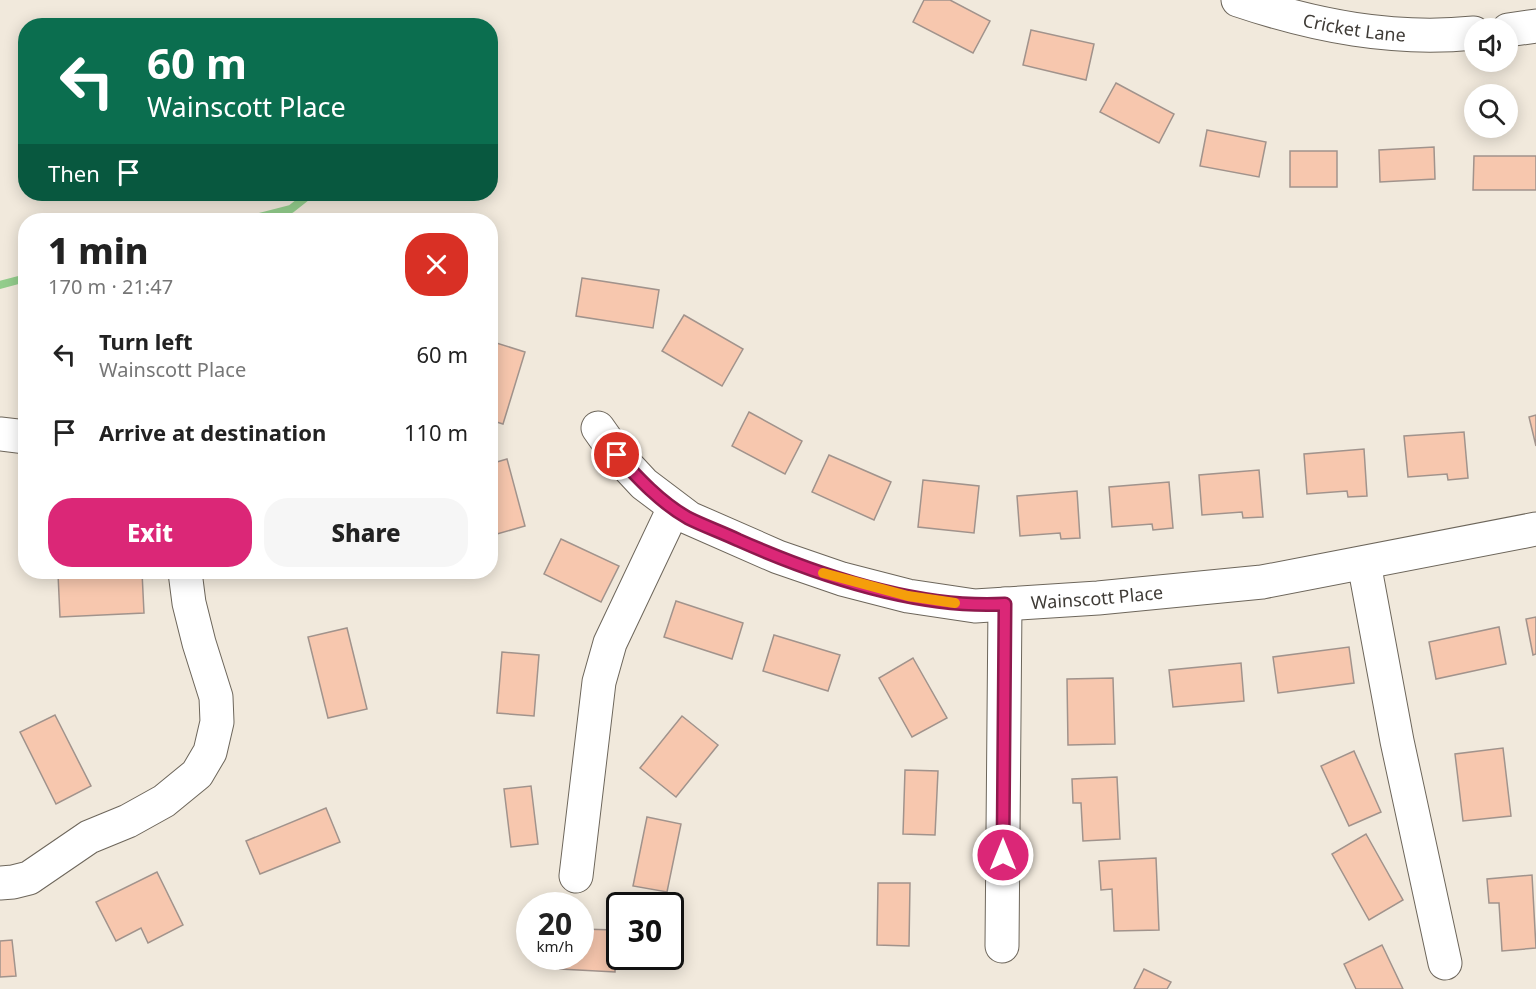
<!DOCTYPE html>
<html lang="en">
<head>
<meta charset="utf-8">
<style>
  :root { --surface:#fff; --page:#f6f6f6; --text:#222; --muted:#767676; --accent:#db2777 }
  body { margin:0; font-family:"Noto Sans",sans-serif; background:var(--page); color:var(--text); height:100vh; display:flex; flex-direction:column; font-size:22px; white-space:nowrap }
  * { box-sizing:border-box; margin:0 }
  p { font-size:20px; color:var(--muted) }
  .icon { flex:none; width:33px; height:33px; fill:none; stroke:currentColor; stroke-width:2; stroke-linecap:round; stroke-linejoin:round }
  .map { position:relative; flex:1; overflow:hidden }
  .sheet { position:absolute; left:18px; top:213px; width:480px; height:366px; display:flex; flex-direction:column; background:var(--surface); border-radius:24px; box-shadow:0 3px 15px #0003 }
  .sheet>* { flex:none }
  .top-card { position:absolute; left:18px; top:18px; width:480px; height:183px; border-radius:24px; box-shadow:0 3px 15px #0003; background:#0b6e4f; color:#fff; overflow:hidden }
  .controls { position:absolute; left:1464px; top:18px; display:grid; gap:12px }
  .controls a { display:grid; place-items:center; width:54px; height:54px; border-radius:50%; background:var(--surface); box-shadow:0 3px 15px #0003; font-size:30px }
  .speed { position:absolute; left:516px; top:892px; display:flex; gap:12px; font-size:30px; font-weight:700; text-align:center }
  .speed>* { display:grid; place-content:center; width:78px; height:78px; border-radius:50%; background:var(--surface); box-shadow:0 3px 15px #0003; line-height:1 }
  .speed small { font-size:15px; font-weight:400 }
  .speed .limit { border:3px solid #111; border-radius:9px; background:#fff; color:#111 }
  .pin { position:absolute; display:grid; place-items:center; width:51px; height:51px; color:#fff; margin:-26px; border:3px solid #fff; border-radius:50%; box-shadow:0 2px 6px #0007 }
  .me { position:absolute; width:66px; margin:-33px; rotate:0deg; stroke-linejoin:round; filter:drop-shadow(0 0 4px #0008) }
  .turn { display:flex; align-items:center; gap:21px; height:126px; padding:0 30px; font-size:27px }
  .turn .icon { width:78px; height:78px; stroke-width:2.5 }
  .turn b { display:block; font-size:42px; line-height:51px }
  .then { display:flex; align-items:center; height:57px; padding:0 30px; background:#0003; gap:12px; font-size:22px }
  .round { display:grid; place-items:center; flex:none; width:63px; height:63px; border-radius:24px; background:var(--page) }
  .headline { display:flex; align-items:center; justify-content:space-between; height:102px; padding:0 30px }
  h1 { font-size:36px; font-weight:800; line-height:45px }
  .primary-button { display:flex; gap:12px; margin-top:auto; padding:12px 30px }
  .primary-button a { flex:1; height:69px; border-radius:24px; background:var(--accent); color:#fff; font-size:24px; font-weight:800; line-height:69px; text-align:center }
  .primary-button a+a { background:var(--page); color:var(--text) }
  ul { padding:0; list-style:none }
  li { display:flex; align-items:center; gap:18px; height:78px; padding:0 30px }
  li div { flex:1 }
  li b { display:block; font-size:22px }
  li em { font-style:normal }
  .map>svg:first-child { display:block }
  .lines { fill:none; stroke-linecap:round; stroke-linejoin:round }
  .stream { stroke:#93cd8c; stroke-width:8 }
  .building { fill:#f7c7ae; stroke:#a1938c; stroke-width:1.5 }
  .minor-casing { stroke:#6d665b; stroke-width:35 }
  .minor { stroke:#fff; stroke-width:33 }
  .route-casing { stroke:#8e194d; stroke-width:15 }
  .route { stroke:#db2777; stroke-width:10 }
  .slow { stroke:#f59e0b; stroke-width:10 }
  .labels { text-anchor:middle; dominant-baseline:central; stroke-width:4.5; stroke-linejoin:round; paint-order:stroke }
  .street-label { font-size:18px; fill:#3f3b36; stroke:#fff6ea }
</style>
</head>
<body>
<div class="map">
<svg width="1536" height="989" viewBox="0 0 1536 989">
  <rect width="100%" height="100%" fill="#f1e9dc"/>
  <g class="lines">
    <!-- stream -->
    <g class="stream">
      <path d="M247,220l44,-11 19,-15"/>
      <path d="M0,285l26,-7"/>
    </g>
  </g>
  <!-- building -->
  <g class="building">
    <path d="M924,0h26l40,21 -17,32 -60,-31z"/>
    <path d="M1031,30l63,14 -8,36 -63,-15z"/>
    <path d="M1116,83l58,31 -15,29 -59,-31z"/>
    <path d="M1207,130l59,12 -7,35 -59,-11z"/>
    <path d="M1434,147l1,32 -55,3 -1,-32z"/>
    <rect x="1290" y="151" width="47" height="36"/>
    <path d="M1474,156h62v34h-63z"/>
    <path d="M582,278l77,12 -6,38 -77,-12z"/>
    <path d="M684,315l59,34 -21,37 -60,-35z"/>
    <path d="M490,341l35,11 -22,72 -13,-4z"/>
    <path d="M749,412l53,29 -17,33 -53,-28z"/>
    <path d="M1536,415v31l-7,-29z"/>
    <path d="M1464,432l4,46 -20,2 -1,-6 -39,3 -4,-41z"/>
    <path d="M1364,449l3,47 -19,1 -1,-6 -40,3 -3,-40z"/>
    <path d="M829,455l62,27 -17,38 -62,-28z"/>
    <path d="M507,459l18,67 -35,10v-72z"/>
    <path d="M1259,470l4,47 -20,1 -1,-6 -40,3 -3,-40z"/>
    <path d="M923,480l56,6 -5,47 -56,-6z"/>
    <path d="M1169,482l4,46 -20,2 -1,-6 -40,3 -3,-40z"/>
    <path d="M1077,491l3,47 -19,1 -1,-6 -40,3 -3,-40z"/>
    <path d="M561,539l58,27 -18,36 -57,-28z"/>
    <path d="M98,572h44l2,41 -84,4 -2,-43z"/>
    <path d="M676,601l67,22 -11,36 -68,-22z"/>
    <path d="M1536,617v37l-3,1 -7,-36z"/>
    <path d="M1499,627l7,37 -70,15 -7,-37z"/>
    <path d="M347,628l20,81 -39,9 -20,-81z"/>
    <path d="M774,635l66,20 -12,36 -65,-20z"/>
    <path d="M1349,647l5,36 -76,10 -5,-36z"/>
    <path d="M502,652l37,3 -5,61 -37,-3z"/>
    <path d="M913,658l34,60 -35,19 -33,-59z"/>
    <path d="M1241,663l3,38 -71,6 -4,-37z"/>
    <path d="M1113,678l2,66 -47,1 -1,-66z"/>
    <path d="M55,715l36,71 -35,18 -36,-72z"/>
    <path d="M682,716l36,29 -42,52 -36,-29z"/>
    <path d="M1503,748l8,68 -48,5 -8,-67z"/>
    <path d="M1354,751l27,61 -32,14 -28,-60z"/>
    <path d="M905,770l33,1 -3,64 -32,-1z"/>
    <path d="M1117,777l3,62 -37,2 -2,-38h-8l-1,-24z"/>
    <path d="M531,786l7,58 -27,3 -7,-58z"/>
    <path d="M326,808l14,34 -80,32 -14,-33z"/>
    <path d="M647,817l34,7 -14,68 -34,-6z"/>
    <path d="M1366,834l37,66 -34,20 -37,-66z"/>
    <path d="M1156,858l3,72 -45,1 -2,-42 -11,1 -2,-29z"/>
    <path d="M157,872l26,53 -35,18 -7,-15 -25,13 -20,-39z"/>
    <path d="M1532,875l4,73 -34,3 -3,-48h-10l-2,-24z"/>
    <path d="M878,883h32l-1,63 -32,-1z"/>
    <path d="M580,929l36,1 -1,42 -55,-3 1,-12h19z"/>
    <path d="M12,940l4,36 -16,1v-36z"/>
    <path d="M1382,945l21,44h-47l-12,-25z"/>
    <path d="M1144,969l27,13 -4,7h-33z"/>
  </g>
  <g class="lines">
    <!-- minor casing -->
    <g class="minor-casing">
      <g id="minor">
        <path id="s1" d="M1238,0c77,26 155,41 236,33"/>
        <path d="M1508,30l28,-4"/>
        <path id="s2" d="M598,428l19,27 27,29 45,34 89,39 64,22 66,17 67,10 123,-8 164,-16 274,-53"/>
        <path d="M0,434l26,3"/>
        <path d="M1364,563l33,178 48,222"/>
        <path d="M576,876l23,-194 11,-39 64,-135"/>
        <path d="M0,883l13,-1 16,-4 60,-41 39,-16 36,-20 33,-27 13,-22 7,-30 -1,-25 -17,-54 -10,-40 -4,-31"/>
        <path d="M1002,946l3,-342"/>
      </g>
    </g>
    <!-- minor -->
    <use href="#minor" class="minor"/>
  </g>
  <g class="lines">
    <!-- route casing -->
    <g class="route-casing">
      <path id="route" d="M617,455c21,23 43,47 71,63 16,8 33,14 50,22 79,35 180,69 267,64l-2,251"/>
    </g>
    <!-- route -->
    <use href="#route" class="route"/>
    <!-- slow -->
    <path class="slow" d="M823,573l85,23 47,7"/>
  </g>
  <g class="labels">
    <!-- street labels -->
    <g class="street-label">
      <text stroke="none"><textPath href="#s1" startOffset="120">Cricket Lane</textPath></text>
      <text stroke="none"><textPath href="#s2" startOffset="552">Wainscott Place</textPath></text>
    </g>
  </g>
</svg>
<div class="controls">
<a><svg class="icon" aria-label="sound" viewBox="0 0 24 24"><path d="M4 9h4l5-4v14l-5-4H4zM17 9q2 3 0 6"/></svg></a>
<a><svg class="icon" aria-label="search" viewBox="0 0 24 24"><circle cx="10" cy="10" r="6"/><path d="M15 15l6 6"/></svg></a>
</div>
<div class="speed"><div>20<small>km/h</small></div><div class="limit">30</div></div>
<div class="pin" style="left:617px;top:455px;background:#d93025"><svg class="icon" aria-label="arrive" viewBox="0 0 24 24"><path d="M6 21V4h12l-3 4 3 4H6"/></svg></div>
<svg class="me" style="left:1003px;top:855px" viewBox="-20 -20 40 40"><circle r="17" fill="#db2777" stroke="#fff" stroke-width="3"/><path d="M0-11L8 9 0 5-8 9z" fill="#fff"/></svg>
<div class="top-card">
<div class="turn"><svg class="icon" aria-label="left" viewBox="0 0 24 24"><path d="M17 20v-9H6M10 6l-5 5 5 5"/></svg><div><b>60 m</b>Wainscott Place</div></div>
<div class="then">Then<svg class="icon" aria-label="arrive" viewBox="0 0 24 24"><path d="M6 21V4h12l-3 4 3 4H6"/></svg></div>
</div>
<section class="sheet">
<div class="headline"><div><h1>1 min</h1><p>170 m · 21:47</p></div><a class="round" style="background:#d93025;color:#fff"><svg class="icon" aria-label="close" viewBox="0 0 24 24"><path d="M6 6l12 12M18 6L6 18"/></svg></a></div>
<ul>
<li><svg class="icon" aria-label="left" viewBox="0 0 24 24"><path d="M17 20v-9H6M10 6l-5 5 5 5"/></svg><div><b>Turn left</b><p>Wainscott Place</p></div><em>60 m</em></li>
<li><svg class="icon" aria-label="arrive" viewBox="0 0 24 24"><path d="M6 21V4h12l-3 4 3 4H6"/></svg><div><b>Arrive at destination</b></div><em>110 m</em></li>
</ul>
<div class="primary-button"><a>Exit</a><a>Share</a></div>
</section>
</div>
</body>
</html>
